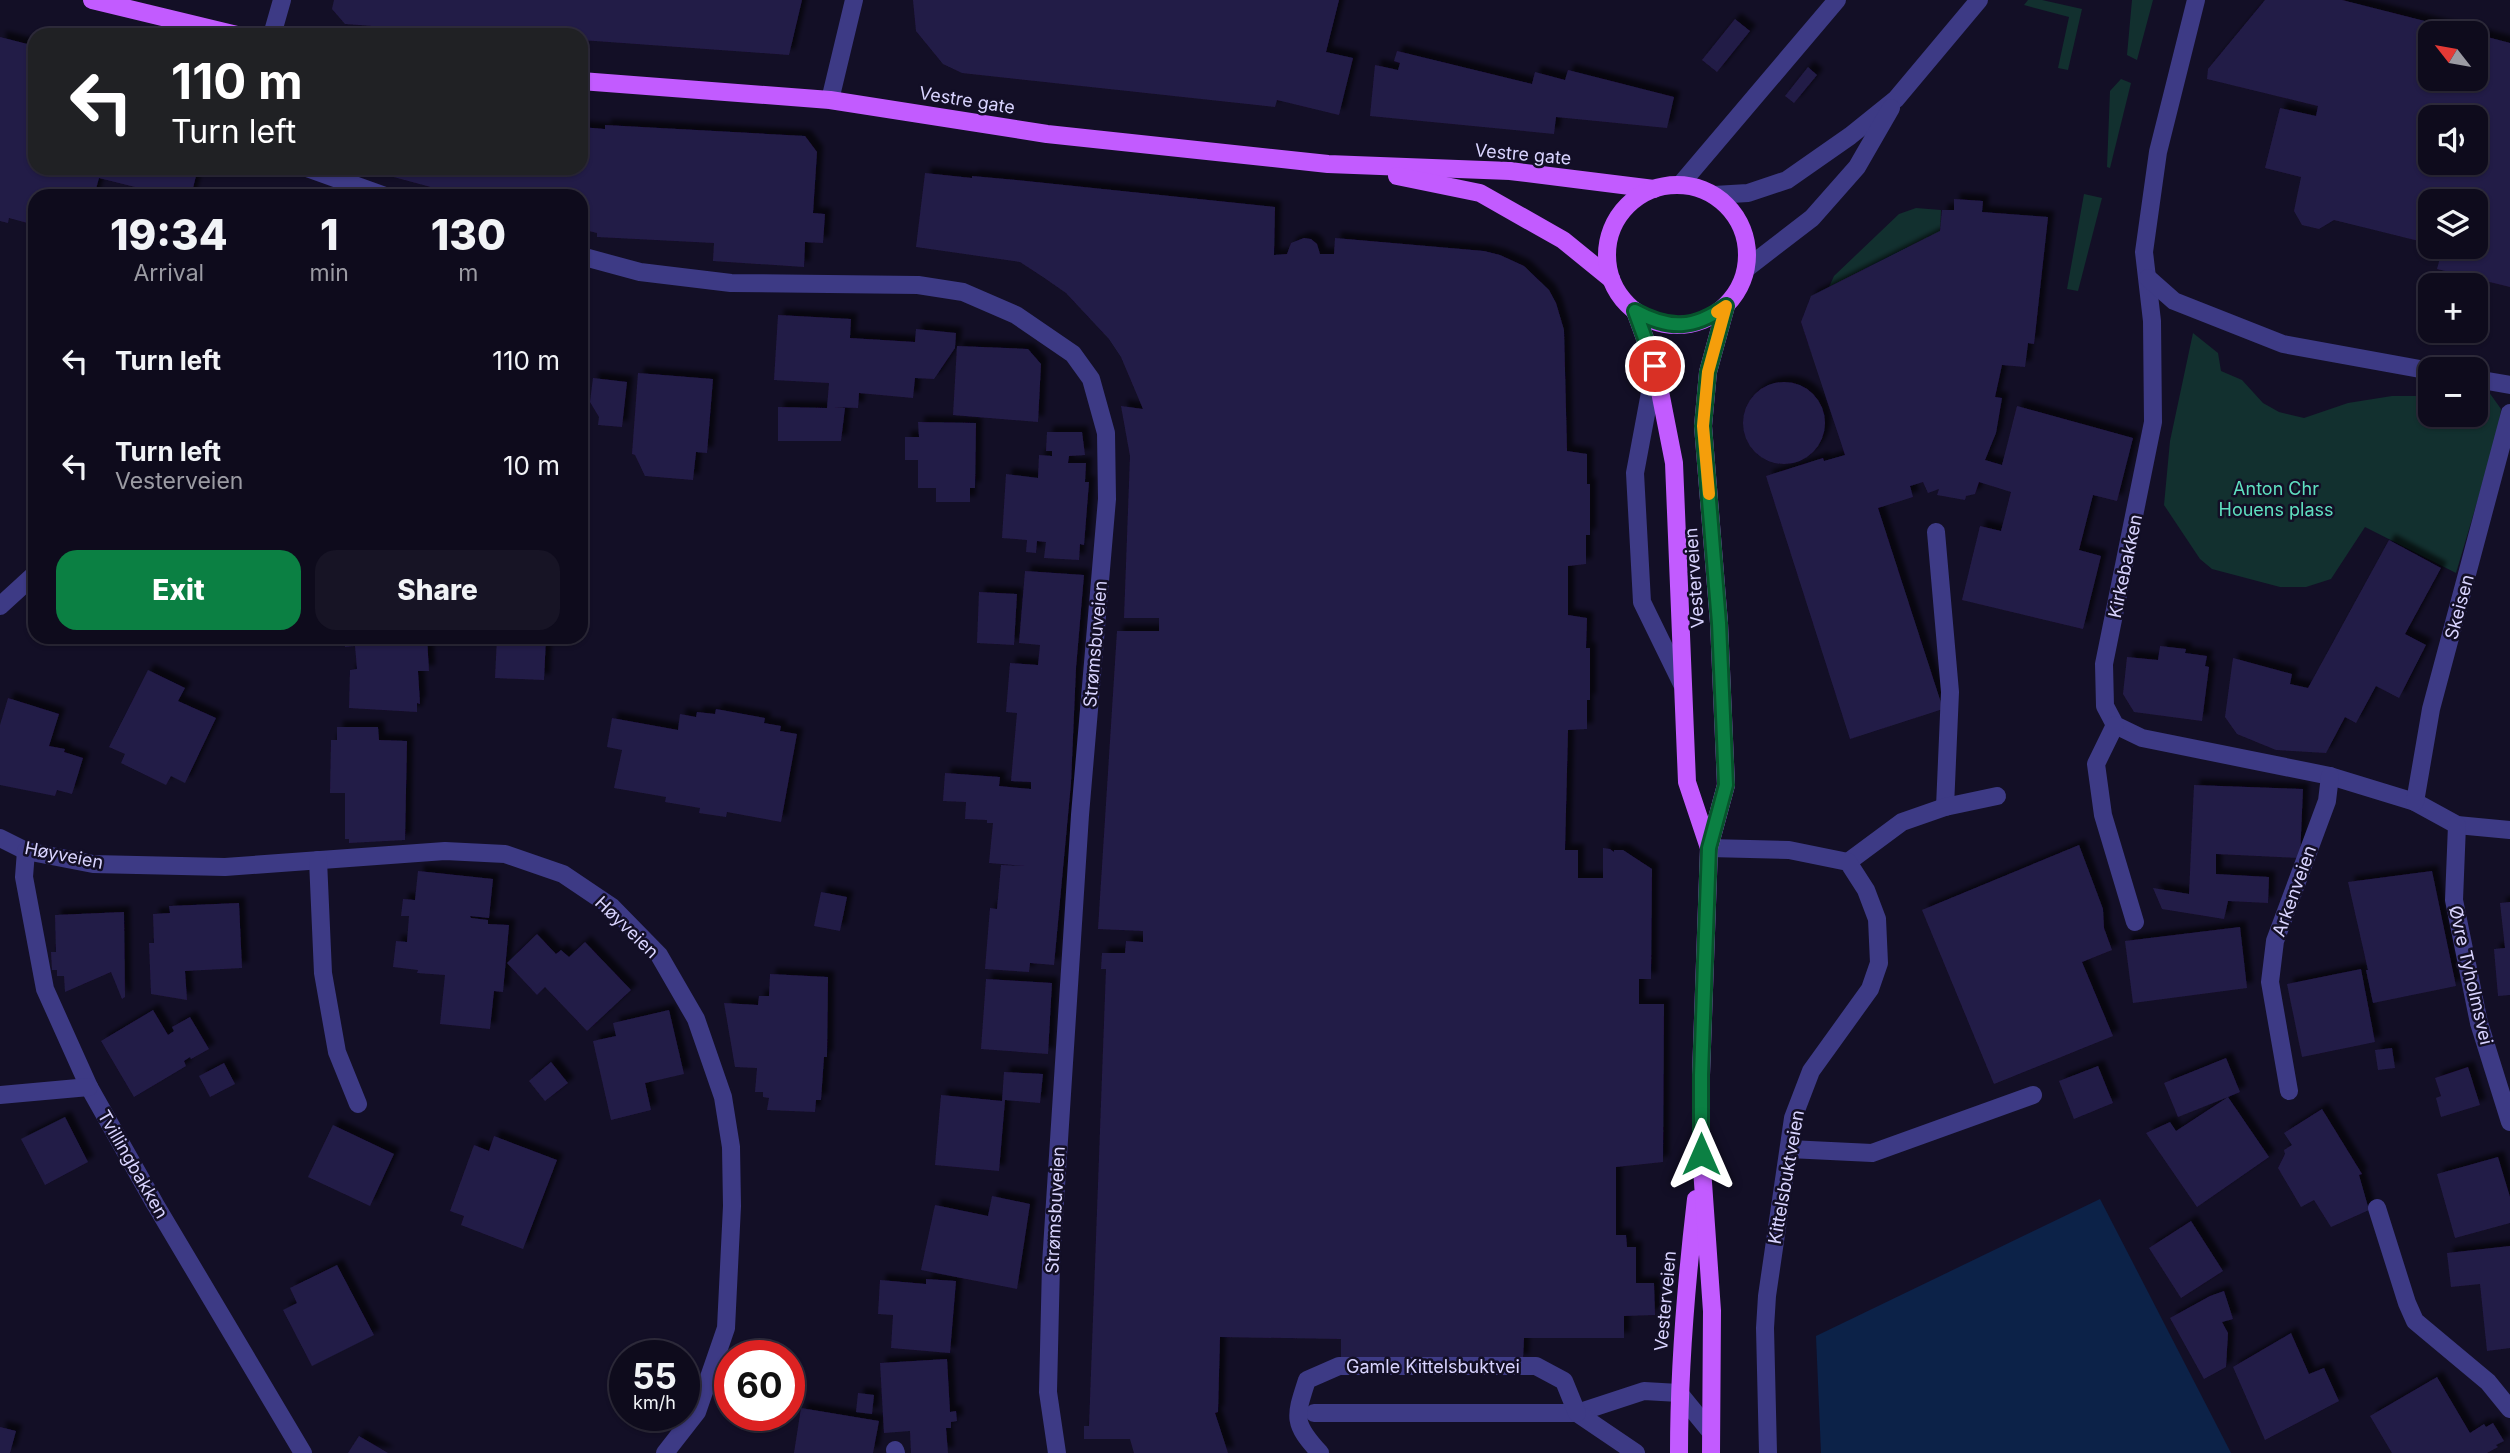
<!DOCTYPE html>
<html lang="en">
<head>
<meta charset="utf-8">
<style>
  :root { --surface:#0e0b1c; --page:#171425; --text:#f1f3f6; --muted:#9b9ba3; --line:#2e2b3b; --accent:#0b8043 }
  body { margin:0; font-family:Inter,sans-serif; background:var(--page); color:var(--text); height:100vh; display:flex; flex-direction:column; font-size:26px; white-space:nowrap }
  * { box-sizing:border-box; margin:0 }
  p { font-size:23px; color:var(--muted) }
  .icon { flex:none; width:38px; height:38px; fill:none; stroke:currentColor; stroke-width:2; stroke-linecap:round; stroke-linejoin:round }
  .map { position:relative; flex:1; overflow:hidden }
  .panel { position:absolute; left:28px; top:189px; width:560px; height:455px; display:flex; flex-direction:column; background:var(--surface); border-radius:21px; box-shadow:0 2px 5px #0004,0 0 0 2px var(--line) }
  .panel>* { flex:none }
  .hud { position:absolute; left:28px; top:28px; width:560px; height:147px; border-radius:21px; box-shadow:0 2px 5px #0004,0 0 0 2px var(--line); background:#202124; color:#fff; overflow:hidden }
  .needle { width:46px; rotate:301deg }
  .controls { position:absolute; left:2418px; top:21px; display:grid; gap:14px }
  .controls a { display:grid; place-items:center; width:70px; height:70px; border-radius:14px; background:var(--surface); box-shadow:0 2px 5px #0004,0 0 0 2px var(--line); font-size:35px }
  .speed { position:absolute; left:609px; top:1340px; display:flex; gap:14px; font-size:35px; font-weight:700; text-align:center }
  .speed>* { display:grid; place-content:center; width:91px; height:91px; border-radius:50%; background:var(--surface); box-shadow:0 2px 5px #0004,0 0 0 2px var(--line); line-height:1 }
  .speed small { font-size:18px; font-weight:400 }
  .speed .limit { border:10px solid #d22; background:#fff; color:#111 }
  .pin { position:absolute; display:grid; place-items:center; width:60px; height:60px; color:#fff; margin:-30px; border:4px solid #fff; border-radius:50%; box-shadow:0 2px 7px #0007 }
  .me { position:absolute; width:77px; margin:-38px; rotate:0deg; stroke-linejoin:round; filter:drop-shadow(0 0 5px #0008) }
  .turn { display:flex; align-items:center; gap:24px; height:147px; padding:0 28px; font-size:32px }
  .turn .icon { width:91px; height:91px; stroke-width:2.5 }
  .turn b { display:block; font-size:49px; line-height:60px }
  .eta { display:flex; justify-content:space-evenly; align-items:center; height:119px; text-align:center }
  .eta b { font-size:42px; font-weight:800; line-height:49px }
  .cta { display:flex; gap:14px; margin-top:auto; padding:14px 28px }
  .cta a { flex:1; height:80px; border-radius:21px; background:var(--accent); color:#fff; font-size:28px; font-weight:800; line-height:80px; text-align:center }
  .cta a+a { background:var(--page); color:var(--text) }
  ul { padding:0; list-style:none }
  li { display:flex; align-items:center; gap:21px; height:105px; padding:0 28px }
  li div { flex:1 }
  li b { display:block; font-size:26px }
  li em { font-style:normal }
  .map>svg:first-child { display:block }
  .green { fill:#12302f }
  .water { fill:#0c2248 }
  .building { fill:#241b47; fill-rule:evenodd; filter:url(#shadow) }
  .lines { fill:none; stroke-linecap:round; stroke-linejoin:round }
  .service { stroke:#3d3a85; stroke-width:18 }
  .minor { stroke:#3d3a85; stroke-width:18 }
  .tertiary { stroke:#3d3a85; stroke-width:18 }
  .primary { stroke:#c25bff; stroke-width:18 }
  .route-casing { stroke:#07532c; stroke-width:18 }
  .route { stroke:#0b8043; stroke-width:12 }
  .slow { stroke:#f59e0b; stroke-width:12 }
  .labels { text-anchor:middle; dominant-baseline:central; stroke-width:5; stroke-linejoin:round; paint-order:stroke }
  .street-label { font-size:18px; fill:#d9d4ff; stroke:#130f26 }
  .park-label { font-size:18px; fill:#5fe0c0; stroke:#130f26 }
</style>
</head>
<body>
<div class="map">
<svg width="2510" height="1453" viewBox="0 0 2510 1453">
  <defs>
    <filter id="shadow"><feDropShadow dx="6" dy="-6" stdDeviation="2" flood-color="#0009"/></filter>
  </defs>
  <rect width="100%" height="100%" fill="#130f26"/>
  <!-- green -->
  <g class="green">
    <path d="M2028,0h14l40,9 -14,61 -10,-2 11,-51 -45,-12z"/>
    <path d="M2132,0h21l-16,60 -10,-5z"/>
    <path d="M2121,79l10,4 -21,85 -3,-1 3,-76z"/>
    <path d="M2084,194l18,4 -24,93 -11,-2z"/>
    <path d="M1916,208l25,2 -1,22 -111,55 5,-11 65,-62z"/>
    <path d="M2193,333l25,20 3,18 21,9 21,23 16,9 25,6 44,-15 44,-7h39v19h45v-28l10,1 15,21 -4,26 -41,138 -91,-46 -34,52 -25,8h-26l-68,-18 -12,-10 -36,-54 6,-64z"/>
  </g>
  <!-- water -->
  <path class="water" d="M2100,1199l131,254h-410l-5,-117z"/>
  <!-- building -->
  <g class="building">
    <path d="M334,0h468l-13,55 -208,-15v-5h-85l-151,-11 -13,-15z"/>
    <path d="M913,0h426l-13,52 27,6 -14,57 -62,-15 -2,7 -313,-34 -19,-9 -27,-33z"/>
    <path d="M2265,0h77l126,32 -37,1v46h45v-45l34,9v244l-73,-18 6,-22h33v-46h-45v43l-97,-24 -15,9 -17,-4 -8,-14 7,-34 -36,-9 15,-60 36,8 2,-10 -111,-27 1,-10zM2431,117h45v46h-45z"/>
    <path d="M1735,19l15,12 -33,41 -15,-12z"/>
    <path d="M0,37l35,9v122h163l-7,28h-20l-72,-18 -5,18h-59v29l-26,-7 -1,5 -8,-2z"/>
    <path d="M1397,51l135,33 3,-12 30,8 3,-10 106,27 -7,31 -111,-11 -2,17 -184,-18 5,-51 23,5 2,-7 -6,-2z"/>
    <path d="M1808,67l9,8 -23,28 -9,-7z"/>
    <path d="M605,125l200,11 12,16 -4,61 12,1 -2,29 -18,-1 -1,25 -91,-6 1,-18 -117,-6v-4l-16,-4v-33h-117l-100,-27 217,-1v-41l24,2z"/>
    <path d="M925,173l47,5v-2l54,5 249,26 -1,48 13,-1 4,-11 13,-5 7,1 6,5 3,10h14l1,-16 149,13 16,4 24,11 25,24 7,13 8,27 3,121 20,3v30h3v51h-4v29l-18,2v49l19,3 -1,30h4v52h-3v29l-19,1 -3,120h13v28h25v-30l7,1 4,3v-2h9l29,19 -1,110h-12v25h25l-1,158 -47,5v68h10l1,12h9v36h18l1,32 -31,1v22h-100l-1,22h-182v-21l-121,-2 -2,75 -3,1 13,40h-94l-4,-14h-46v-13h5l17,-457h-5l1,-16h23l1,-12 17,1v-11l-45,-2 19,-298h42v-13h-35l6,-162 -9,-50 22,3 -22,-52 -12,-18 -43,-46 -23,-16 -23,-15 -104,-15z"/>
    <path d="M1954,199l29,2 -1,11 66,5 -14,127 -6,-1 -3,24 -23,-2 -7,32 7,1 -6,35 -11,27 17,5 15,-59 116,32 -16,63 -24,-6 -14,55 22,6 -18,73 -121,-29 18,-74 21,5 10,-39 -32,-10 -4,12 -9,2 -1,4 -28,-5 2,-6 -11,4 -5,-11 -13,4 3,11 -35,11 65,201 -93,30 -84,-263 57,-18 1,3 21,-6 -44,-133 10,-26 129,-65 2,-21h12z"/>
    <path d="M778,315l73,4 -1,19 65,4 1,-13 40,4 -1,15 -21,31 -19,-1 -2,20 -54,-5 -1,15 -25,-1 12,1 -4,33h-63v-34l49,1 2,-25 -55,-3z"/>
    <path d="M957,346l71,3 13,15 -3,58 -85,-7z"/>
    <path d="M638,373l75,6 -6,74 -11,-1 -3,28 -48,-4 -10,-21 -3,-1z"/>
    <path d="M593,378l34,4 -5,45 -24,-2 1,-8 -9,-15z"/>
    <circle cx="1784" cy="423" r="41"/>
    <path d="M918,422l58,1 -1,65h-5v14h-34v-14h-18v-28h-13v-23h14z"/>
    <path d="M1047,432h35l3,23 -16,1 -1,7h18l-1,19h4l-5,63 -4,-1 -1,16 -35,-2 2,-16 -9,-1 -1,12 -10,-1 1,-12 -25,-2 4,-64 32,4 1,-23 13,1v-5h-6z"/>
    <path d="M2389,540l52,28 -36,66 21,11 -27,53 -23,-12 -20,37 -11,-6 -19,36 -50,-3 -39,-16 -12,-17 8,-59 59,16 -2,10 18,4z"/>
    <path d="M1025,571l59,4 -8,93 -5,115 -17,182 -24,-2 -1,9 -44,-3 5,-61 7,1 4,-44 25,1 -37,-3 4,-40h-6v-3l-22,-1 1,-17 -23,-1 2,-28 55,4 -1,9 32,3v-7l-20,-1 6,-68 -11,-1 4,-49 28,2 2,-20 -21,-2z"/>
    <path d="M979,592l38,2 -3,51 -37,-2z"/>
    <path d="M344,637h83l2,34h-11l2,33 -3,-1v9l-68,-4 1,-38 7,-1 -2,-23 -10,1z"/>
    <path d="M497,637h49l-2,43 -49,-2z"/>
    <path d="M2160,646l26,3 -1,4 22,3 -2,10 4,1 -7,54 -68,-9 -11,-18 4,-37 31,3z"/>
    <path d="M148,670l37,18 -7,13 38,17 -31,65 -14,-7 -5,9 -45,-22 4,-9 -16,-7z"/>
    <path d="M8,698l51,16 -10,32 16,3 -1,3 19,6 -11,36 -15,-4 -2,6 -55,-11v-60z"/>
    <path d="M716,709l49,9 -1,5 17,3 -1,5 17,3 -16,88 -54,-10 -1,5 -27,-4 1,-5 -35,-6 1,-5 -52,-9 8,-38 -15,-3 5,-29 66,12 2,-16 16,3 1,-5 18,2z"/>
    <path d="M337,727h41l1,13 28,1 -2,99 -56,3v-4h-4v-46h-15l1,-53h6z"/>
    <path d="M2194,785l109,4 -3,69 -84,-4v20l53,3 -1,26 -40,-2 -4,18 -62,-10 -9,-21 36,6z"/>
    <path d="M2079,845l24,64 1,19 8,22 -30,12 31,74 -119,48 -72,-174z"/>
    <path d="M418,871l75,8 -4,39 -19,-2 1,2 17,2v4l21,1 -6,67 -9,-1 -4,38 -50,-5 5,-49 -28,-2 1,-3 -25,-3 3,-26 11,1 2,-26h-8l2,-17 12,1z"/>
    <path d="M2432,871l24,115 -83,17 -7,-33h2l-20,-88z"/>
    <path d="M821,892l26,5 -7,34 -26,-5z"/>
    <path d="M2510,902v93l-12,1 -4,-47 11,-1 -5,-45z"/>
    <path d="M239,903l3,65 -57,3 2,29 -36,-6 -2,-51h5l-1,-29 17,-1 -1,-7z"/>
    <path d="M124,912l1,85 -3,2 -11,-27 -46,20 -1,-16h-7v-6h-5l-1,-18h5l-1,-37z"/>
    <path d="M2240,927l7,61 -114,15 -8,-62z"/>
    <path d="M537,934l19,20 5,-4 8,7 16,-15 46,48 -44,41 -42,-44 -8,8 -30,-32z"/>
    <path d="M2361,969l14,73 -73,15 -15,-73z"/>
    <path d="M770,974l58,3 -1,80h-3l-3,43h-5l-1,12 -48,-2 2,-12 -6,-1v-5h-8l2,-24 -22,-1 -11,-64 34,2 1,-9h10z"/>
    <path d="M986,979l66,4 -4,71 -67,-5z"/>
    <path d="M153,1010l15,25 6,-4 -2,-4 18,-10 19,32 -18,10 -1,-2 -6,4 2,5 -52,31 -33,-56z"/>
    <path d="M669,1010l15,64 -39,9 6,27 -40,10 -18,-79 23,-5 -3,-13z"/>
    <path d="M2392,1048l3,20 -17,2 -3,-20z"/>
    <path d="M2226,1058l14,34 -12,5 41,60 -72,50 -51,-74 24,-11 6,9 52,-34 -50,20 -14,-34z"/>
    <path d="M551,1062l17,21 -23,18 -16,-20z"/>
    <path d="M224,1063l11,21 -25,13 -11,-21z"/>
    <path d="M2098,1066l15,37 -39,16 -15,-38z"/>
    <path d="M2468,1067l12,38 -39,12 -5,-19 5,-2 -6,-18z"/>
    <path d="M1004,1072l39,2 -3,29 -35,-3 -6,71 -64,-6 6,-70 61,6z"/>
    <path d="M2322,1109l40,65 -3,1 10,35 -38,17 -17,-27 -13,7 -23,-39 7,-14 -1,-4 8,-5 -8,-12z"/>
    <path d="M65,1117l23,45 -43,23 -24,-46z"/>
    <path d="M333,1125l61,29 -24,52 -62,-29z"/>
    <path d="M494,1136l63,24 -34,89 -62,-24 3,-9 -14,-5 24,-66 15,6z"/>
    <path d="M2498,1157l12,40v26l-55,15 -18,-64z"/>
    <path d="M992,1196l38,8 -13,85 -96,-19 14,-65 53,11z"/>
    <path d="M2191,1221l32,50 -42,27 -32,-50z"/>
    <path d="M2510,1246v102l-23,3 -7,-67 -29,3 -4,-34z"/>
    <path d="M337,1265l37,70 -62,31 -29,-56 14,-7 -7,-15z"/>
    <path d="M926,1279l30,2 -6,72 -59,-5 2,-33 -15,-1 2,-34 46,4z"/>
    <path d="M2224,1291l9,28 -11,3 6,11 -2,34 -22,12 -34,-61 40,-22z"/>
    <path d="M2291,1333l18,41 15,-6 15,33 -74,39 -32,-73z"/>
    <path d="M947,1359l3,53 6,-1 1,10 -6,1v6h-5l2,25h-37l-1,-22 -26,2 -4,-70z"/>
    <path d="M2437,1377l33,56 14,-9 2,3 7,-4 11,18 -8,4 2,2 -11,6h-95l-22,-37z"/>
    <path d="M858,1393l16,2 -2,19 -16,-2z"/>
    <path d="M801,1408l78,13 -6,32h-79z"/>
    <path d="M0,1427l16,4 -6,22h-10z"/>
    <path d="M359,1436l29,17h-40z"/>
  </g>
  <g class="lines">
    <!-- service -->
    <g class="service">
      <path d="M1680,185l157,-185"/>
      <path d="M1655,366l-20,107 7,129 40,82"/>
      <path d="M1936,532l14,160 -5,115"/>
      <path d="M1848,862l54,-40 43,-15 52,-11"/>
      <path d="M1789,1149l83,4 161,-58"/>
    </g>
    <!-- minor -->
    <g class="minor">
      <path d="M2196,0l-38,152 -14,100 8,69 1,101 -49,242 1,42 10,19 27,13 188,38 85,26 42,23 53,5"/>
      <path d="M272,35l10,-35"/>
      <path d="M830,100l24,-100"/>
      <path d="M307,168l78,28"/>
      <path d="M581,256l59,16 91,11 187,2 45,7 53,23 57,39 18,25 15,54 1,66 -27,316 -29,449 -3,128 9,61"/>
      <path d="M2148,278l26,23 109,43 148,27"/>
      <path d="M2476,379l34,6"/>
      <path d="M0,606l35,-32"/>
      <path d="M2115,725l-19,39 7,51 32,107"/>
      <path d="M2415,802l16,-93 79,-296"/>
      <path d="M2457,825l-3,75 25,123 31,99"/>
      <path d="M0,838l26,13 67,13 132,3 220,-16 60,3 58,20 49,33 47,48 37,64 27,78 8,50 1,59 -6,122 -29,84 -32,41"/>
      <path d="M1709,848l80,2 59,12 18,28 11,29 2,44 -9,26 -59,82 -18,47 -26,178 -2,32 3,125"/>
      <path d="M26,851l-2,26 21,112 44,98 66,117 148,249"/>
      <path d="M318,860l5,113 14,79 21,52"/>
      <path d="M2289,1091l-19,-109 5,-41 52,-140 3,-25"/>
      <path d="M0,1095l89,-8"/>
      <path d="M2377,1208l30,95 8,18 73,61 22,27"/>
      <path d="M1314,1413h263l67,-22 35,2 31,38"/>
      <path d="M1577,1413l59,40"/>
      <path d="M895,1450l1,3"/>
      <path d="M1320,1453c-28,-30 -25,-36 -13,-73l32,-14h197l28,15 13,32"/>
    </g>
    <!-- tertiary -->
    <g class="tertiary">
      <path d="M1714,195l34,-2 39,-13 63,-44 46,-37 83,-99"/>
      <path d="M1747,268l65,-50 45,-51 34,-59"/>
    </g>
    <!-- primary -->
    <g class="primary">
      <path d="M92,0l145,35"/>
      <path d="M581,81l249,19 217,34 281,30 182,7 144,18"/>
      <path d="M1397,176l83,17 83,47 48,39"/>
      <circle cx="1677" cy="255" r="70"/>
      <path d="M1635,311l20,55 19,97 13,319 22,66"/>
      <path d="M1679,1453c0,-85 7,-169 17,-254"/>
      <path d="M1711,1453l1,-142 -11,-157v-79l8,-227 17,-63 -7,-162 -16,-197 5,-54 18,-66"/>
    </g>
  </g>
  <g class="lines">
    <!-- route casing -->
    <g class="route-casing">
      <path id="route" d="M1655,366l-20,-55c35,19 59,18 91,-5l-18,66 -5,54 16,197 7,162 -17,63 -8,227v79"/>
    </g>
    <!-- route -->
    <use href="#route" class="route"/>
    <!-- slow -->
    <path class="slow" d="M1709,494l-6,-68 5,-54 18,-66 -9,6"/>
  </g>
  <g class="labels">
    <!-- street labels -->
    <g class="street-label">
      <text transform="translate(967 100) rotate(9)">Vestre gate</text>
      <text transform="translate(1523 154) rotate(5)">Vestre gate</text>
      <text transform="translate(2125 566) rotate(-78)">Kirkebakken</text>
      <text transform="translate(1694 578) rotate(-94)">Vesterveien</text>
      <text transform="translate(2459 607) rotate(-75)">Skeisen</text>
      <text transform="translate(1095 644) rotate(-85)">Strømsbuveien</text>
      <text transform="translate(64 855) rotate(11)">Høyveien</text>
      <text transform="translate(2294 891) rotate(-70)">Arkenveien</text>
      <text transform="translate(627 927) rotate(44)">Høyveien</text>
      <text transform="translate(2471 975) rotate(77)">Øvre Tyholmsvei</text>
      <text transform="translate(133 1164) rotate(60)">Tvillingbakken</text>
      <text transform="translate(1786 1177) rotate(-80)">Kittelsbuktveien</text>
      <text transform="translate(1055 1210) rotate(-87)">Strømsbuveien</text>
      <text transform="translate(1665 1301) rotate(-85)">Vesterveien</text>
      <text x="1433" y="1366">Gamle Kittelsbuktvei</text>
    </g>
    <!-- park labels -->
    <g class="park-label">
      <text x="2276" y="488">Anton Chr<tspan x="2276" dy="21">Houens plass</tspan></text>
    </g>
  </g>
</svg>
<div class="controls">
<a><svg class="needle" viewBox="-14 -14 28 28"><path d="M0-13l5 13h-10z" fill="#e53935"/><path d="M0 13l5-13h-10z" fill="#9b9ba3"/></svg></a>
<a><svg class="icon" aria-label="sound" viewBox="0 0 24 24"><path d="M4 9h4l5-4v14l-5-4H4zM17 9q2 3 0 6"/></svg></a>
<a><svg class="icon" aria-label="layers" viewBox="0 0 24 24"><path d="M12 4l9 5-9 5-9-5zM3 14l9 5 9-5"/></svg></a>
<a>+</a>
<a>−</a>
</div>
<div class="speed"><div>55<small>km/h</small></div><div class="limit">60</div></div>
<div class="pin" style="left:1655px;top:366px;background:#d93025"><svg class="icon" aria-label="arrive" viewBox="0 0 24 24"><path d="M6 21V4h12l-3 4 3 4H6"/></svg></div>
<svg class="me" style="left:1701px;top:1154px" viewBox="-20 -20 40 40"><path d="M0-17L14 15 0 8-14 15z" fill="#0b8043" stroke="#fff" stroke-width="4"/></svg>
<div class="hud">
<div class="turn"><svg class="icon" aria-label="left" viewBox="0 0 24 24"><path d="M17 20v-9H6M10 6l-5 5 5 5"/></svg><div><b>110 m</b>Turn left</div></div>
</div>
<section class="panel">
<div class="eta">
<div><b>19:34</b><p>Arrival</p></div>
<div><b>1</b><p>min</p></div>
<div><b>130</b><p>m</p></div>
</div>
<ul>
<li><svg class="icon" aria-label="left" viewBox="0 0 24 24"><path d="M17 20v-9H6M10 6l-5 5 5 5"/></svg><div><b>Turn left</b></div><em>110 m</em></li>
<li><svg class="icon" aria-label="left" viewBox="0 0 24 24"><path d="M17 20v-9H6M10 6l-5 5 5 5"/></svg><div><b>Turn left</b><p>Vesterveien</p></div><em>10 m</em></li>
</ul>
<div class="cta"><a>Exit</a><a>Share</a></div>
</section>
</div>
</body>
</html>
